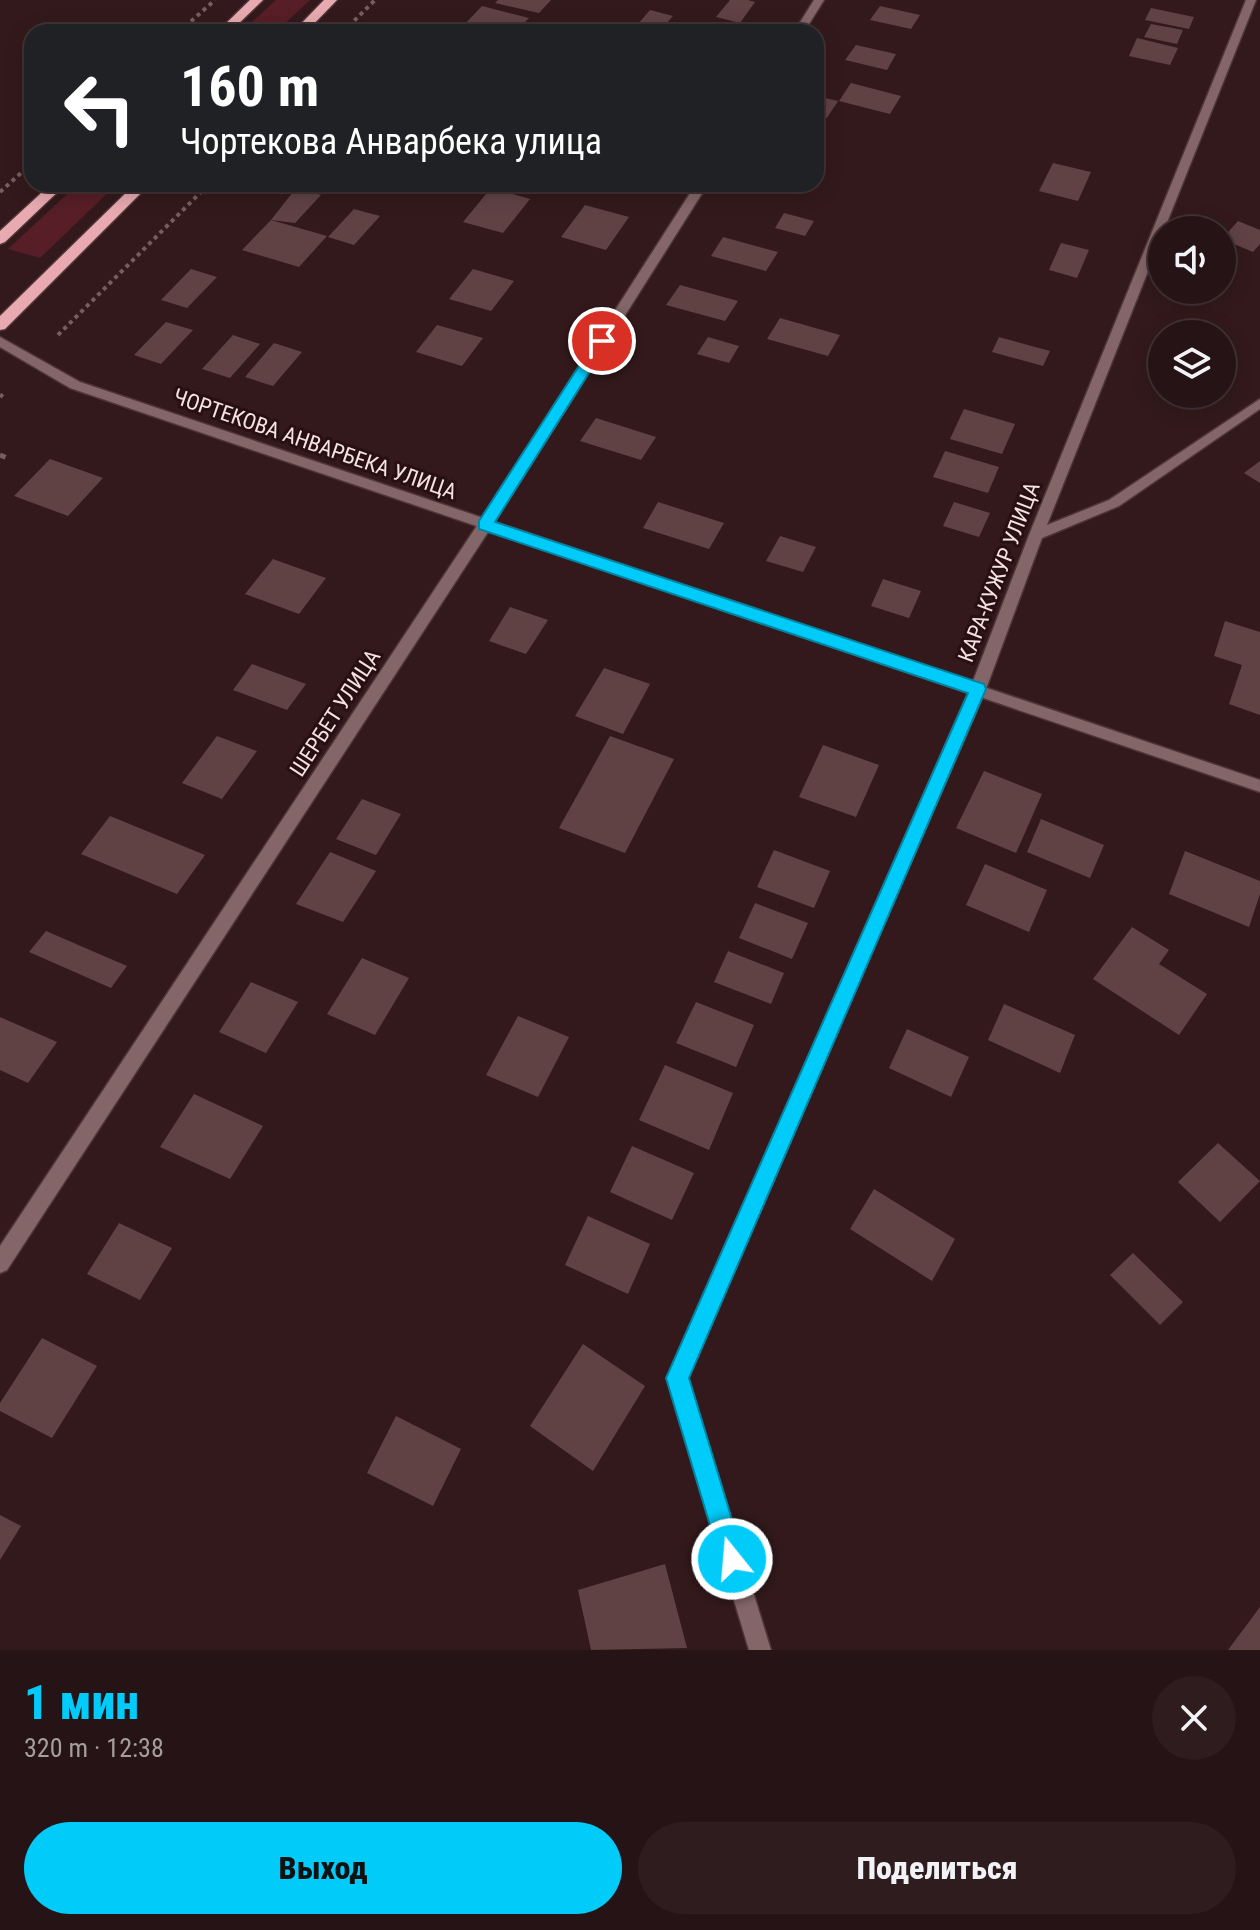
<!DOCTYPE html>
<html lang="ru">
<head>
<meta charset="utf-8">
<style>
  :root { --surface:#261315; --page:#2e1c1e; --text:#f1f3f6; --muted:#a49ea0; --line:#423234; --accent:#01cbf9 }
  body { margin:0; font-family:"Roboto Condensed",sans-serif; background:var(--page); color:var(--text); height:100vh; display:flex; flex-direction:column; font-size:30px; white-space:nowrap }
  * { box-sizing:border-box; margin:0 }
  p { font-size:26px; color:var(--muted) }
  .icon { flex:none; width:44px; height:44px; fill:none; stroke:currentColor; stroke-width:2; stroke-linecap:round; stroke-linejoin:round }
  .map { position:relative; height:1650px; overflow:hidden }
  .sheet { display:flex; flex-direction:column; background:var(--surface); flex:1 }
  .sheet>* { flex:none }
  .banner { position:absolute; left:24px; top:24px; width:800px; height:168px; border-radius:24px; box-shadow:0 4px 20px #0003,0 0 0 2px var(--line); background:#202124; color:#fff; overflow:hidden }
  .buttons { position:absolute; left:1148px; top:216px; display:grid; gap:16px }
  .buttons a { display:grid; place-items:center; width:88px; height:88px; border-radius:50%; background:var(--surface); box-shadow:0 4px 20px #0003,0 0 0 2px var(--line); font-size:40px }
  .pin { position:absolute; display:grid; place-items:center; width:68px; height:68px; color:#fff; margin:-34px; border:4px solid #fff; border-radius:50%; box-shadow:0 2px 8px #0007 }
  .me { position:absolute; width:88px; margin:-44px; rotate:343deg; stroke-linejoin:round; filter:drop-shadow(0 0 6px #0008) }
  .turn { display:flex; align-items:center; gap:28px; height:168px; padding:0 24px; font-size:36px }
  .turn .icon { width:104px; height:104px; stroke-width:2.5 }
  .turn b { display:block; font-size:56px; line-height:68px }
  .round { display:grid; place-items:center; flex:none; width:84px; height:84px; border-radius:42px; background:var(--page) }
  .overview { display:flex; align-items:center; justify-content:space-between; height:136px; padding:0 24px }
  h1 { font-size:48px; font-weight:800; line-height:60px; color:var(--accent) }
  .cta { display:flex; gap:16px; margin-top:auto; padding:16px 24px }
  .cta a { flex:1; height:92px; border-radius:48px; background:var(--accent); color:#111; font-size:32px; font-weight:800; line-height:92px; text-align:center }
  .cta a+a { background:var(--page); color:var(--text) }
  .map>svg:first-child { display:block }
  .green { fill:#571e27 }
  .building { fill:#604245 }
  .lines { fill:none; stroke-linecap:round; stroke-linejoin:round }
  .minor-casing { stroke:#4e3538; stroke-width:3 }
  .tertiary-casing { stroke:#4e3538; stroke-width:3 }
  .primary-casing { stroke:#4e3538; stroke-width:3 }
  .path-far1 { stroke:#765e60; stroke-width:4; stroke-dasharray:4 4; stroke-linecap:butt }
  .path { stroke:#765e60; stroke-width:5; stroke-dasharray:6 6; stroke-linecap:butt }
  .minor { fill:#846668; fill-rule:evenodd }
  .tertiary { fill:#846668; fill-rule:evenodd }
  .primary { fill:#e8aab0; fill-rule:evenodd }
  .route { fill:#01cbf9; stroke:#0184a2; stroke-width:2 }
  .labels { text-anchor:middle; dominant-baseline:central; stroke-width:6; stroke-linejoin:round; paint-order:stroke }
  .street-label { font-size:22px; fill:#f5e2e3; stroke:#280f13 }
</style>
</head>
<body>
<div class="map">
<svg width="1260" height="1650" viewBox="0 0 1260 1650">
  <rect width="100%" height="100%" fill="#33191c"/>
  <!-- green -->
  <g class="green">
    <path d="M276,0h34l-34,32h-35z"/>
    <path d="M78,184h39l-77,74 -32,-9z"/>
  </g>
  <!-- building -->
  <g class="building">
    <path d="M498,0h53l-12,13 -44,-10z"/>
    <path d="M730,0h18l7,2 -15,21 -24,-6z"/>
    <path d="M482,6l47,12 -13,14h-35l-19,-5z"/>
    <path d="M880,6l40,9 -9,14 -41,-9z"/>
    <path d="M1151,8l43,9 -5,12 -44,-9z"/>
    <path d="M650,10l23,6 -14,16 -27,-1z"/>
    <path d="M1151,24l32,6 -6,14 -33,-7z"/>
    <path d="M1137,38l41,10 -8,17 -41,-9z"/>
    <path d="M856,45l40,9 -9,16 -42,-10z"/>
    <path d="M851,83l50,13 -11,18 -51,-13z"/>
    <path d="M816,96l22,5 -11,17 -11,-2z"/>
    <path d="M1053,163l38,9 -13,29 -39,-10z"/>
    <path d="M296,188l25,7 -26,28 -24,-3z"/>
    <path d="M491,188l39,11 -27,34 -40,-11z"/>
    <path d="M585,205l44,12 -23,33 -45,-13z"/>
    <path d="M354,209l26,7 -26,29 -26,-8z"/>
    <path d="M784,213l30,8 -9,15 -30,-8z"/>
    <path d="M271,220l56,16 -28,31 -57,-17z"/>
    <path d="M1238,221l22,9v14l-7,8 -31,-13z"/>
    <path d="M723,237l55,15 -12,19 -55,-15z"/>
    <path d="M1061,243l28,7 -12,28 -28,-8z"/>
    <path d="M191,269l26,8 -30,31 -26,-8z"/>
    <path d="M473,269l41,12 -23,30 -42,-12z"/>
    <path d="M680,285l58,16 -13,20 -59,-16z"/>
    <path d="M780,318l60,17 -12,21 -61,-17z"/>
    <path d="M166,322l27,8 -32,34 -27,-9z"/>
    <path d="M437,325l46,13 -21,28 -46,-14z"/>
    <path d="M233,335l27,9 -30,34 -28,-9z"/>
    <path d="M708,337l31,9 -10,17 -32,-9z"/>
    <path d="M999,337l51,14 -7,15 -51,-14z"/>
    <path d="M274,343l28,9 -29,34 -28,-9z"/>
    <path d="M964,409l51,15 -13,30 -52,-15z"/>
    <path d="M596,418l60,19 -15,23 -61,-19z"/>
    <path d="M945,451l54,16 -11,26 -55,-16z"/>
    <path d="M50,459l53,19 -35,38 -54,-20z"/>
    <path d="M1260,461v22l-16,-10z"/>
    <path d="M658,502l66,21 -15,26 -66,-21z"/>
    <path d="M954,502l36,11 -11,24 -36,-11z"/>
    <path d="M780,536l36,11 -13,25 -37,-11z"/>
    <path d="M273,559l53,19 -27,36 -54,-20z"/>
    <path d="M883,579l38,12 -12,27 -38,-12z"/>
    <path d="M510,607l38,13 -22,34 -37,-13z"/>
    <path d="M1225,621l35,11v83l-31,-11 13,-39 -28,-9z"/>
    <path d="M252,664l54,20 -19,26 -54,-20z"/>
    <path d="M604,668l46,16 -27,50 -48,-18z"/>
    <path d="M217,736l40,15 -35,48 -40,-16z"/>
    <path d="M610,736l64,23 -49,94 -66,-25z"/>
    <path d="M823,745l56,20 -23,52 -57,-20z"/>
    <path d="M984,771l58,23 -26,59 -60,-25z"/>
    <path d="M362,799l39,15 -25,41 -40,-16z"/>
    <path d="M110,816l95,39 -28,39 -96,-40z"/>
    <path d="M1041,819l63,26 -14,33 -63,-26z"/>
    <path d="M774,850l56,21 -16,37 -57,-21z"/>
    <path d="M1185,851l75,30v13l-11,33 -80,-33z"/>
    <path d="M330,852l46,19 -33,51 -47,-18z"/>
    <path d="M985,864l62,26 -18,42 -63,-27z"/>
    <path d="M755,903l53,20 -16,36 -53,-21z"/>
    <path d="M1132,927l37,23 -10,14 48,30 -28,41 -86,-56z"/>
    <path d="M46,931l81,35 -16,22 -82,-36z"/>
    <path d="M728,951l56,22 -13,31 -57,-22z"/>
    <path d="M362,958l47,20 -34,57 -48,-21z"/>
    <path d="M251,982l47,20 -32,51 -47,-21z"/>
    <path d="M696,1002l58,23 -18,42 -60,-24z"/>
    <path d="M1004,1004l71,31 -15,38 -72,-33z"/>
    <path d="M518,1016l51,21 -31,60 -52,-22z"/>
    <path d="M0,1017l57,25 -29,41 -28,-13z"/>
    <path d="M907,1029l62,28 -18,40 -62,-29z"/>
    <path d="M665,1065l68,28 -24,57 -70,-30z"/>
    <path d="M194,1094l69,32 -33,53 -70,-32z"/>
    <path d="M1218,1143l42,38 -40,41 -42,-40z"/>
    <path d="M632,1146l62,27 -22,47 -62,-28z"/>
    <path d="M874,1189l81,50 -23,42 -82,-52z"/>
    <path d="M588,1216l62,28 -22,50 -63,-29z"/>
    <path d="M119,1223l53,25 -32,52 -53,-26z"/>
    <path d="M1133,1253l50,49 -23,23 -50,-50z"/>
    <path d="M42,1338l55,28 -45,72 -52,-27v-8z"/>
    <path d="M583,1344l62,42 -52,85 -63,-45z"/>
    <path d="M396,1416l65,33 -28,57 -66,-33z"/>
    <path d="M0,1515l21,11 -21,34z"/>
    <path d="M665,1564l22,84 -96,2 -13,-60z"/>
    <path d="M1260,1607v43h-32z"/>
  </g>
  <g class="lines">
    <!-- minor casing -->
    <g class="minor-casing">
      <g id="minor">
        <path d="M814,0h10l-20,32h-10z"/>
        <path d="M1246,0h10l-92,230h-2v6l-115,289 62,-25 151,-101v10l-141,97 -77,32 -56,151 -299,689 84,272h-22l-82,-272 303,-689 59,-154z"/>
        <path d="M696,184h12l-218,345 -483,741 -7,3v-27l480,-725z"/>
      </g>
    </g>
    <!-- tertiary casing -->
    <g class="tertiary-casing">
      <path id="tertiary" d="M0,337l80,45 1180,398v12l-1190,-404 -70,-41z"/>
    </g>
    <!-- primary casing -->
    <g class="primary-casing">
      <g id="primary">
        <path d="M250,0h13l-33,32h-13z"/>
        <path d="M324,0h13l-31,32h-13z"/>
        <path d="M51,184h15l-61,58 -5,2v-13z"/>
        <path d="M135,184h15l-145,145 -5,1v-14z"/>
      </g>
    </g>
    <!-- path-far1 -->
    <g class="path-far1">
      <path d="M179,32l36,-32"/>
      <path d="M343,32l32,-32"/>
      <path d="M0,192l32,-29"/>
      <path d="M58,335l151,-151"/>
      <path d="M0,397l5,-5"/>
    </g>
    <!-- path -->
    <path class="path" d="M0,455l10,4"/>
    <!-- minor -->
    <use href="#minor" class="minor"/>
    <!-- tertiary -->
    <use href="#tertiary" class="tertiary"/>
    <!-- primary -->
    <use href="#primary" class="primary"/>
  </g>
  <!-- route -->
  <path class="route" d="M602,337l7,4 -114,181 489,162 2,5 -297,689 55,181 -3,9 -9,3 -9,-3 -3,-9 -54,-181 302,-685 -489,-164v-8l118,-183z"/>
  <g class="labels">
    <!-- street labels -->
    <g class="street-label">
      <text transform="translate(315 444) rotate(19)">ЧОРТЕКОВА АНВАРБЕКА УЛИЦА</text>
      <text transform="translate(999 572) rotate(-69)">КАРА-КУЖУР УЛИЦА</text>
      <text transform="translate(335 713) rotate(-57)">ШЕРБЕТ УЛИЦА</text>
    </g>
  </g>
</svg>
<div class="buttons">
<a><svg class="icon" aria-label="sound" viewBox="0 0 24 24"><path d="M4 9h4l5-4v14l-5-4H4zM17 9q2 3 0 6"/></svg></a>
<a><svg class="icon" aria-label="layers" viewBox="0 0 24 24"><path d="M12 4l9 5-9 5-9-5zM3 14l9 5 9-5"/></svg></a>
</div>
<div class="pin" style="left:602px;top:341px;background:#d93025"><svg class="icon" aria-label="arrive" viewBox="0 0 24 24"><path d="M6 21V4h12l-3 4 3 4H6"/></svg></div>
<svg class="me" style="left:732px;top:1559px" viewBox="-20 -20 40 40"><circle r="17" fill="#01cbf9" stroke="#fff" stroke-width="3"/><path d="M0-11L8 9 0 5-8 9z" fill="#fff"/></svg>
<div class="banner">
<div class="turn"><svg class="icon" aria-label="left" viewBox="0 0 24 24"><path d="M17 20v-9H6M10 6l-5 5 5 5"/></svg><div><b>160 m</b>Чортекова Анварбека улица</div></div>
</div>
</div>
<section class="sheet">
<div class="overview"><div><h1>1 мин</h1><p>320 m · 12:38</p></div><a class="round"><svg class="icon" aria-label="close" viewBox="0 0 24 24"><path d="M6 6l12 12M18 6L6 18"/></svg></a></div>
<div class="cta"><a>Выход</a><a>Поделиться</a></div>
</section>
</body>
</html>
